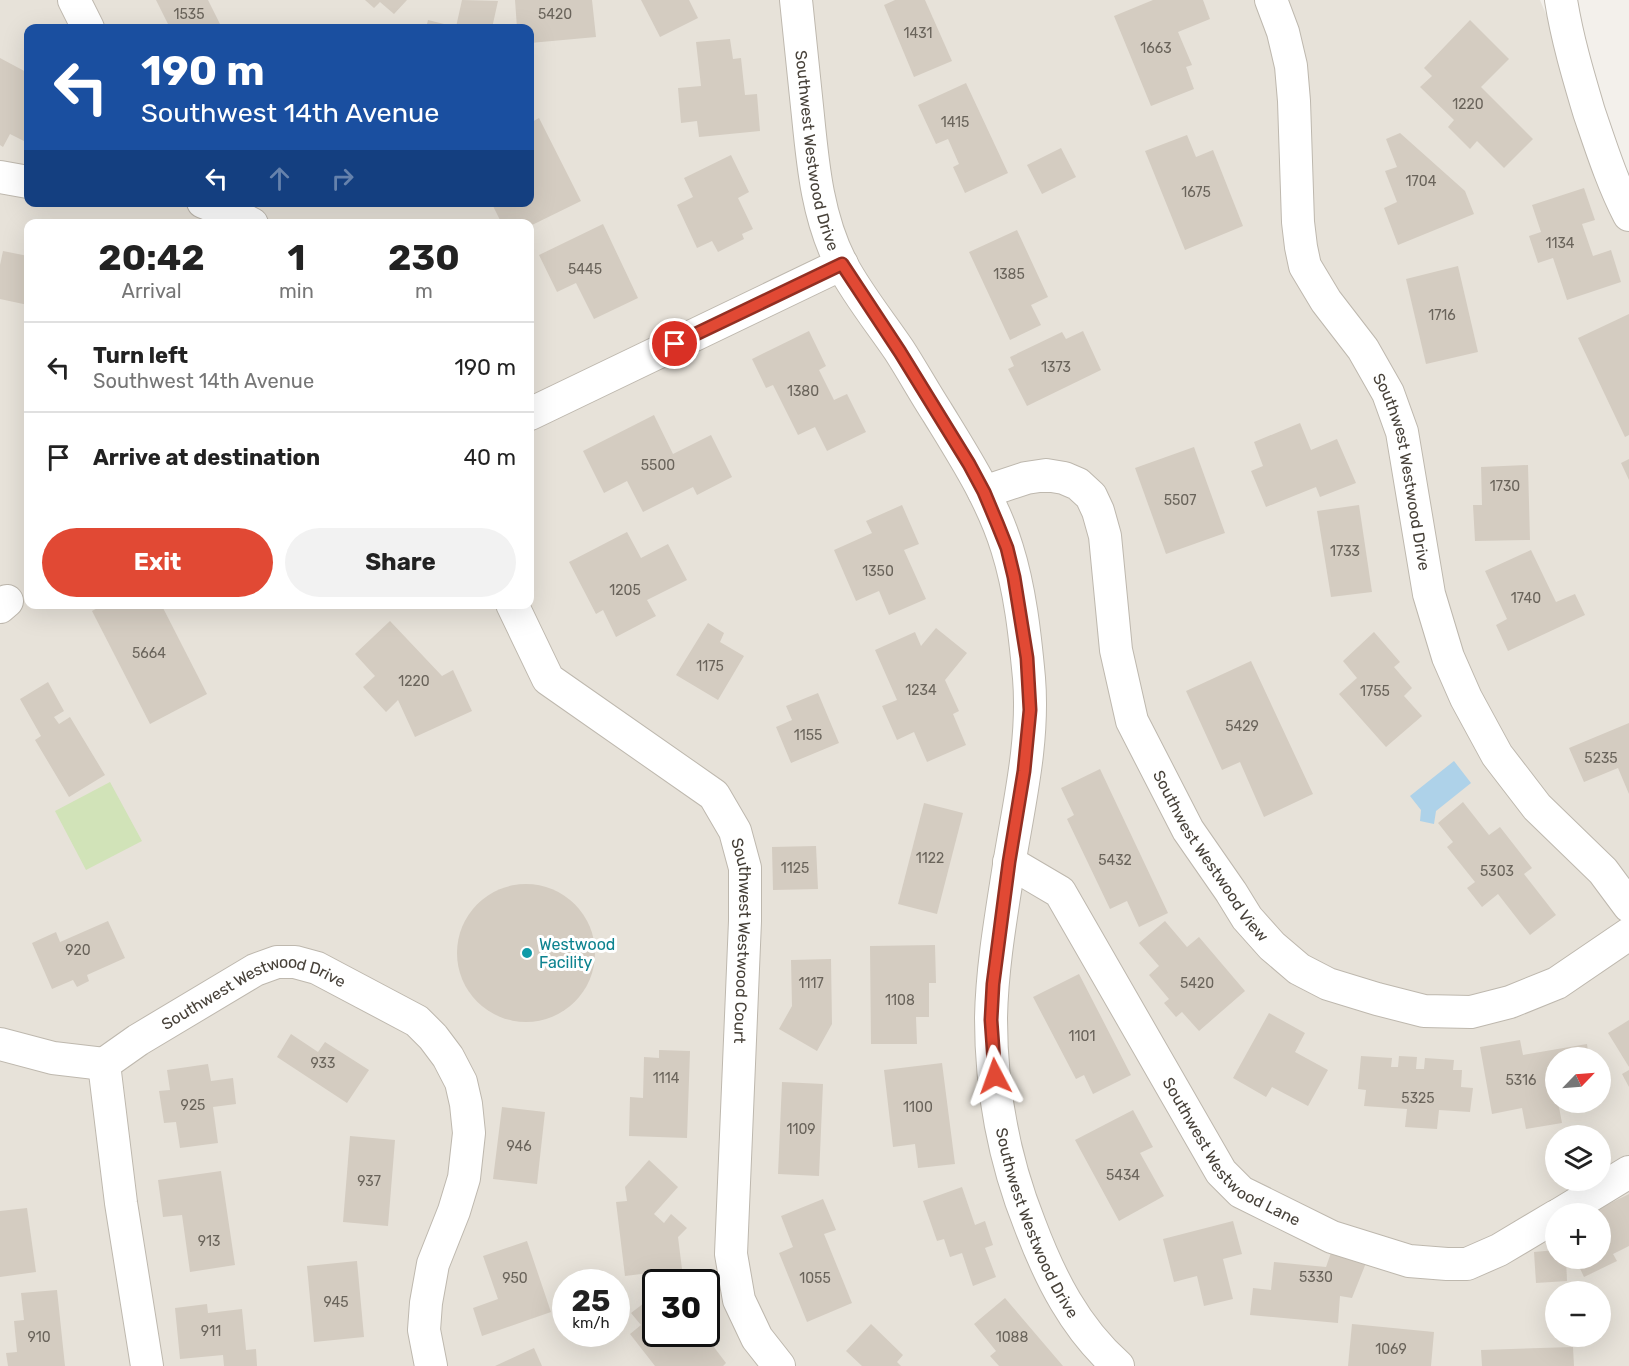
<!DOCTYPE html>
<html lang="en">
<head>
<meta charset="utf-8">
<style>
  :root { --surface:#fff; --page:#f2f2f2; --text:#222; --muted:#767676; --line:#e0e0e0; --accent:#e14934 }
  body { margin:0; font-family:Rubik,sans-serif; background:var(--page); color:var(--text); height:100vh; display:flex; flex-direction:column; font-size:22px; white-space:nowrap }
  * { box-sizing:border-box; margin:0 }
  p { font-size:20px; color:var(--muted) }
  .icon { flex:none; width:33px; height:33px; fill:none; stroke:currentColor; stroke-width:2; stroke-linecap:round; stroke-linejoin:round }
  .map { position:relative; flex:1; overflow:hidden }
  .drawer { position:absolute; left:24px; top:219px; width:510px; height:390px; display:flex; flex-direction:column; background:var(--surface); border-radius:12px; box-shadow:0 6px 24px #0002 }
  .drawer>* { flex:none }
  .banner { position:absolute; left:24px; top:24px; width:510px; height:183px; border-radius:12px; box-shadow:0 6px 24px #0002; background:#1a4fa0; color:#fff; overflow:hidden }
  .needle { width:39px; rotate:65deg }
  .fabs { position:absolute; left:1545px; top:1047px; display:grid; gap:12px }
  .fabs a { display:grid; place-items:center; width:66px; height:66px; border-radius:50%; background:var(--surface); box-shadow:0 6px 24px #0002; font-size:30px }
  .speed { position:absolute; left:552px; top:1269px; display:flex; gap:12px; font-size:30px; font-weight:700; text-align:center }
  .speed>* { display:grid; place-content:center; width:78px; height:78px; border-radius:50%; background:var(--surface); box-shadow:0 6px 24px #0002; line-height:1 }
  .speed small { font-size:15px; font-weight:400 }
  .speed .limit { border:3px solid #111; border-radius:9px; background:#fff; color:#111 }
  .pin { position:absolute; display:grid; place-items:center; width:51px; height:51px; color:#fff; margin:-26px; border:3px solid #fff; border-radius:50%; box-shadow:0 2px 6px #0007 }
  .me { position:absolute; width:66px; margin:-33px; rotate:356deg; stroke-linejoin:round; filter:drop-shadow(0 0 4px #0008) }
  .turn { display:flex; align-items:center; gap:21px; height:126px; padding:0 18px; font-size:27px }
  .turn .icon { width:78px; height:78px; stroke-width:2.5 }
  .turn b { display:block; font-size:42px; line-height:51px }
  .lanes { display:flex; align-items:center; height:57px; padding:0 18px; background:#0003; justify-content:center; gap:30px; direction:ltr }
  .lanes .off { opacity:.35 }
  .eta { display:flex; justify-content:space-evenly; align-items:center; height:102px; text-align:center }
  .eta b { font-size:36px; font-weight:700; line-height:42px }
  .button { display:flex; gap:12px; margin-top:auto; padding:12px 18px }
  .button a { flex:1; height:69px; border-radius:36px; background:var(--accent); color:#fff; font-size:24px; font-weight:700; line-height:69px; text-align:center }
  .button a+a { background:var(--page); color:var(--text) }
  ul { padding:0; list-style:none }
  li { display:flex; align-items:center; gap:18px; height:90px; padding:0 18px; border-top:2px solid var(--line) }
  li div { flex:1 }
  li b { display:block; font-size:22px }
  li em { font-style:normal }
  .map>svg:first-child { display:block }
  .residential { fill:#e7e2d9; fill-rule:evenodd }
  .green { fill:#d1e3b8 }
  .water { fill:#aed2e9 }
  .building { fill:#d4ccc1 }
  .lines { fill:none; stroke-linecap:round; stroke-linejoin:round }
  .minor-casing { stroke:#beb8ae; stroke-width:34 }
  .minor { stroke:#fff; stroke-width:32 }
  .route-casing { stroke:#922f22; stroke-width:15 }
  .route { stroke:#e14934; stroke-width:10 }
  .culture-dot { fill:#0f9aa8; stroke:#fff; stroke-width:2 }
  .labels { text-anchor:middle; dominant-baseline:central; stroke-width:6; stroke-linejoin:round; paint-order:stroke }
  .number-label { font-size:14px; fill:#6a645b }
  .street-label { font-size:16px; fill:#474139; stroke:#fff }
  .culture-label { font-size:16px; fill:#0d838f; stroke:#fff; text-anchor:start }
</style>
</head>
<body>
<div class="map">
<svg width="1629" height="1366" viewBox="0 0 1629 1366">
  <rect width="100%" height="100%" fill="#f3f0eb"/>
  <!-- residential -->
  <path class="residential" d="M0,0h1540l89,211v1155h-1629zM28,28h502v174h-502zM28,224h502v380h-502zM1556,1058h44v44h-44zM1556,1136h44v44h-44zM1556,1214h44v44h-44zM566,1282h50v52h-50zM656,1282h50v52h-50zM1556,1292h44v44h-44z"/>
  <!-- green -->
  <path class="green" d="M110,782l32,59 -56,29 -31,-59z"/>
  <!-- water -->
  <path class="water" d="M1454,761l17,22 -35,28 -2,13 -14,-3 1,-11 -11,-14z"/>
  <!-- building -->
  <g class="building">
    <path d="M156,0h52l14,28h-52z"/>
    <path d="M365,0h42l-13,14 -14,-12 -6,6z"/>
    <path d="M462,0l36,1 -6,27h-66l2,-8 28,7z"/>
    <path d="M515,0h77l4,37 -66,6v-15h-13z"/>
    <path d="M641,0h48l9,18 -38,19z"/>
    <path d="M895,0h30l27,61 -38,16 -30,-72z"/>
    <path d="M1153,0h50l7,19 -32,13 14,33 -6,2 8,22 -43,17 -37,-90z"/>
    <path d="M1470,20l39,39 -28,28 52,52 -29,29 -27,-27 -7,8 -22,-22 6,-7 -34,-33 12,-11 -8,-8z"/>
    <path d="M730,39l3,20 8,-1 4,37 12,-1 3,37 -61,6 -2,-16 -16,2 -3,-35 23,-2 -5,-44z"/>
    <path d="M0,58l28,15v70l-18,-9 -7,13 -3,-2z"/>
    <path d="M966,83l42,90 -43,20 -12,-26 6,-3 -11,-25 -12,5 -18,-39z"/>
    <path d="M539,118l42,83 -51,25v-2h-28l-11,-22h39v-79z"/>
    <path d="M1400,133l65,58 9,23 -76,31 -14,-37 13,-6 -12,-31 12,-4 -11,-28z"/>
    <path d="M1187,135l9,22 17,-7 30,76 -58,24 -40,-99z"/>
    <path d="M1061,148l15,29 -34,17 -15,-29z"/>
    <path d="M731,155l18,37 -11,6 15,31 -11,5 2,5 -26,13 -6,-11 -15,7 -20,-43 16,-8 -9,-19z"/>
    <path d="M1584,188l11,32 -13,4 11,32 18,-6 10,32 -54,18 -14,-42 -15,5 -9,-27 12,-4 -9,-27z"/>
    <path d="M603,224l35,74 -44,21 -18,-36 -19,9 -18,-37z"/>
    <path d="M1017,230l31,67 -17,8 10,20 -31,15 -41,-88z"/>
    <path d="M3,251l25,5v49l-28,-6v-34z"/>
    <path d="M1458,266l20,86 -52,12 -20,-85z"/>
    <path d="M1629,314v121l-4,2 -47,-99z"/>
    <path d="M809,331l17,35 -7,4 15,30 13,-6 19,38 -39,19 -12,-24 -17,8 -25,-50 -7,3 -14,-29z"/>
    <path d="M1083,331l18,39 -74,36 -19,-37 6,-3 -4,-9 52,-25 4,7z"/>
    <path d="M654,415l19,39 38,-19 21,42 -35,18 -4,-8 -50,25 -16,-31 -23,12 -21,-42z"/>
    <path d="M1300,423l11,27 26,-11 19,44 -36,14 -4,-10 -50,20 -15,-36 12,-5 -9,-24z"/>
    <path d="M1194,447l31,86 -59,21 -31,-86z"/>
    <path d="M1629,459v21l-8,-17z"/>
    <path d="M1528,465l2,75 -55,1 -2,-36h9l-1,-38z"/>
    <path d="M902,505l17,39 -15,6 22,49 -37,16 -10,-24 -23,10 -22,-51 38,-17 -6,-12z"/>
    <path d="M1359,505l13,87 -41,5 -14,-86z"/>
    <path d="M627,532l14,26 27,-14 19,36 -40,20 9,16 -40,21 -13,-27 -7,4 -27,-52z"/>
    <path d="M1531,550l25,52 19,-8 10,21 -77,36 -12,-26 11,-6 -22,-48z"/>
    <path d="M105,604h56l46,90 -57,30 -58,-113z"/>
    <path d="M390,621l52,55 11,-6 19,41 -57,26 -17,-37 -12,12 -23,-25 12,-11 -20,-22z"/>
    <path d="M708,623l16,10 -4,9 24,14 -26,44 -42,-25z"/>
    <path d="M936,628l31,25 -22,27 14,31 -6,3 13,31 -39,17 -13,-30 -17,8 -15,-34 15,-6 -22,-50 40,-18 6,14z"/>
    <path d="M1374,632l26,30 -6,5 18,21 -8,8 18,20 -36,31 -47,-53 18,-16 -14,-17z"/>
    <path d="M1251,661l62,133 -49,23 -24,-55 -18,8 -36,-79z"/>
    <path d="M48,682l16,29 -10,6 5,7 11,-7 35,58 -36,22 -34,-57 6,-4 -21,-37z"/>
    <path d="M818,693l21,50 -48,20 -15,-36 16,-7 -6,-14z"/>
    <path d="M1629,723v71l-11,-26 -34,14 -15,-34z"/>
    <path d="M1100,769l68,144 -29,14 -12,-26 -17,8 -43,-90 7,-4 -13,-27z"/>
    <path d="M1463,802l26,33 11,-8 32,41 -8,6 32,41 -26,20 -32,-41 -16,13 -15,-19 8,-6 -28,-35 6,-5 -15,-19z"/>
    <path d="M924,803l39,10 -26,101 -39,-10z"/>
    <path d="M816,846l2,43 -45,1 -1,-43z"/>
    <circle cx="526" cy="953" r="69"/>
    <path d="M108,921l17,37 -38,17 2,6 -12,6 -4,-7 -21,9 -20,-46 24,-11 4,10z"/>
    <path d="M1165,921l22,26 12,-10 46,54 -46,40 -17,-19 -6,5 -12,-14 5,-4 -20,-24 10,-9 -20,-23z"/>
    <path d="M935,945l1,38h-7v34h-13l1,27h-46l-1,-98z"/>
    <path d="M831,959l1,65 -15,27 -38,-22 13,-23 -1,-46z"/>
    <path d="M1079,974l52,101 -38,19 -9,-19 -8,4 -43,-82z"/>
    <path d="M1269,1013l36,20 -10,19 33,18 -20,36 -36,-19 -6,10 -33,-19z"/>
    <path d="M1629,1020v47l-21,-34z"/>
    <path d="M291,1034l27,18 7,-10 44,28 -22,33 -70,-46z"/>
    <path d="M1520,1040l3,15 64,-11 2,14h-33v44h2l4,21 -36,6 -4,-21 -30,6 -12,-67z"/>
    <path d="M659,1050l31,1 -3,87 -58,-2 1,-39 13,1 1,-41 15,1z"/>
    <path d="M1361,1056l31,2 -1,9h7l1,-11 18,1 -1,12h8l1,-11 29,2 -1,10h9l-1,17 12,1 -3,24 -31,-2 -2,19 -32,-2 2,-18 -43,-3 2,-16 -8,-1z"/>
    <path d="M942,1063l13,101 -37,4 -3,-24 -22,3 -9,-77z"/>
    <path d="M208,1064l3,17 22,-3 3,26 -23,3 5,36 -38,5 -4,-26 -12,1 -5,-32 11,-1 -3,-20z"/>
    <path d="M1629,1070v17l-7,-13z"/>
    <path d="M782,1082l41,2 -4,92 -41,-2z"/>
    <path d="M502,1107l43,5 -8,72 -44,-5z"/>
    <path d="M1133,1110l20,37 -13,6 24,43 -45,25 -44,-81z"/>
    <path d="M350,1136l45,4 -7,86 -45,-4z"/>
    <path d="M649,1160l29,27 -24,27 10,9 7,-9 16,14 -9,9 4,32 -57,7 -9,-74 11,-1 -2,-14z"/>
    <path d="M221,1171l14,94 -45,7 -8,-57 -19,2 -5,-37z"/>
    <path d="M962,1187l13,38 10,-4 8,24 -8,3 11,29 -23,9 -11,-33 -12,4 -6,-18 -7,2 -14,-40z"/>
    <path d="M1629,1194v52l-16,8 4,7 -33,16 -9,-19h25v-44h-12z"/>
    <path d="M823,1199l13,31 -12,4 28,69 -45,19 -28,-69 14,-6 -12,-31z"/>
    <path d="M27,1208l9,64 -36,5v-66z"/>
    <path d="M1233,1221l9,33 -19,5 10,40 -29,7 -7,-30 -23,6 -11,-43z"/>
    <path d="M527,1241l24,71 -69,24 -9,-28 25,-9 -15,-43z"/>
    <path d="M1332,1250l34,13 -14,35 -12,-2 -2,27 -88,-8 3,-27 18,2 3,-28 52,5z"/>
    <path d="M1556,1250v8h10l1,23 -31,2 -2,-31z"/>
    <path d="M357,1261l7,76 -50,5 -7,-76z"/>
    <path d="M57,1290l8,76h-57l-2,-13 11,-1 -3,-31 10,-1 -3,-27z"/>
    <path d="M1005,1298l58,68h-64l-9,-10 6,-5 -22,-27z"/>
    <path d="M648,1300l6,7 2,-1v28h48l22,29 -3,3h-68l-25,-32 11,-9 -10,-12z"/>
    <path d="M207,1304l1,9 34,-4 4,41 10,-1 1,17h-33l-1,-11 -43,4 -5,-51z"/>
    <path d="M871,1324l32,31 -6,7 4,4h-39l-16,-15z"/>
    <path d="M1352,1324l82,8 -3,34h-83z"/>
    <path d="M1573,1347l1,19h-92l-1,-16z"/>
    <path d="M534,1348l8,18h-47z"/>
  </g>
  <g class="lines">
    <!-- minor casing -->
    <g class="minor-casing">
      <g id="minor">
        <path d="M74,0l14,28"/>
        <path id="s1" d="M796,0c4,39 8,78 12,116 5,51 10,103 34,149 16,30 38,57 57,85 13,20 25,42 38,62 27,44 55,87 70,136 13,41 18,87 22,130 5,61 -9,121 -19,181 -8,52 -18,106 -19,159 0,70 13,142 39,207 20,53 45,103 88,141"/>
        <path id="s2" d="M1271,0l12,32 8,34 3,35 4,121 3,25 4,19 21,35 37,48 25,44 14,39 27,162 19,63 18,41 31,57 40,52 66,64 26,35"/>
        <path d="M1561,0c6,38 17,75 28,112 12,35 23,70 40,103"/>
        <path d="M0,177l28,5"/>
        <path d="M203,202l30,12 19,10"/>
        <path d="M530,414l312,-150"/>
        <path id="s3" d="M984,492l42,-14 20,-3 18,3 14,6 13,12 7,15 7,25 11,114 16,71 56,109 43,62 16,26 25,28 27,23 29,15 49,15 47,12 47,1 39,-10 47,-19 72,-49"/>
        <path id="s4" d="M512,604l36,75 166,116 21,36 10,37v53l-14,333 8,46 18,38 22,28"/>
        <path d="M0,607l7,-6"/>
        <path id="s5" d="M1009,862l51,30 161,280 20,20 91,45 77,24 38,3h20l32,-14 57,-34"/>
        <path d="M0,1044l53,14 51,6"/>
        <path id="s6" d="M104,1064l34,-24 117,-70 22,-8h18l22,6 100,53 16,16 15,20 13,25 5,22 3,29 -5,45 -10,33 -21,53 -7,39 -2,27 7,36"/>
        <path d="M104,1064l17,139 26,163"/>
        <path d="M1560,1214l69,-42"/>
      </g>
    </g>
    <!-- minor -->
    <use href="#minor" class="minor"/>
  </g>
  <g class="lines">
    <!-- route casing -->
    <g class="route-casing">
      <path id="route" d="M675,344l167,-80 58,88 69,112 15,28 13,31 10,25 7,29 13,81 3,52 -6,61 -15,91 -16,122 -2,36 4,56"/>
    </g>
    <!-- route -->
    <use href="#route" class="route"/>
  </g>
  <!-- markers -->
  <circle class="culture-dot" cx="527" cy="953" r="6"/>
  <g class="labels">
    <!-- number labels -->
    <g class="number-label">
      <text x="189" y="14">1535</text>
      <text x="555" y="14">5420</text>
      <text x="918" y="33">1431</text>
      <text x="1156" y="48">1663</text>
      <text x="1468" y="104">1220</text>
      <text x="955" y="122">1415</text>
      <text x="1421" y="181">1704</text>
      <text x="1196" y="192">1675</text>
      <text x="1560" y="243">1134</text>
      <text x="585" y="269">5445</text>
      <text x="1009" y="274">1385</text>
      <text x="1442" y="315">1716</text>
      <text x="1056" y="367">1373</text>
      <text x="803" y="391">1380</text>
      <text x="658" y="465">5500</text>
      <text x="1505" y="486">1730</text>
      <text x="1180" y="500">5507</text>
      <text x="1345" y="551">1733</text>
      <text x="878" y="571">1350</text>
      <text x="625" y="590">1205</text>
      <text x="1526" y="598">1740</text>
      <text x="149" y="653">5664</text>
      <text x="710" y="666">1175</text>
      <text x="414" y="681">1220</text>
      <text x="921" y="690">1234</text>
      <text x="1375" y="691">1755</text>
      <text x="1242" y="726">5429</text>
      <text x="808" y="735">1155</text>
      <text x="1601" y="758">5235</text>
      <text x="930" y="858">1122</text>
      <text x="1115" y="860">5432</text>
      <text x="795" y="868">1125</text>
      <text x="1497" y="871">5303</text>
      <text x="78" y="950">920</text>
      <text x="811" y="983">1117</text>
      <text x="1197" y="983">5420</text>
      <text x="900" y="1000">1108</text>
      <text x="1082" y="1036">1101</text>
      <text x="323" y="1063">933</text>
      <text x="666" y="1078">1114</text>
      <text x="1521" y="1080">5316</text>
      <text x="1418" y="1098">5325</text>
      <text x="193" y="1105">925</text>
      <text x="918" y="1107">1100</text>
      <text x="801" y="1129">1109</text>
      <text x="519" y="1146">946</text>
      <text x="1123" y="1175">5434</text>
      <text x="369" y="1181">937</text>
      <text x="209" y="1241">913</text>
      <text x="1316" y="1277">5330</text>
      <text x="515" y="1278">950</text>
      <text x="815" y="1278">1055</text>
      <text x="336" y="1302">945</text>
      <text x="211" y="1331">911</text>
      <text x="39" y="1337">910</text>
      <text x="1012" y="1337">1088</text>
      <text x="1391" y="1349">1069</text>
    </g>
    <!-- street labels -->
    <g class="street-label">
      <text stroke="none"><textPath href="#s1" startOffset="152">Southwest Westwood Drive</textPath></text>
      <text stroke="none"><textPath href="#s2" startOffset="502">Southwest Westwood Drive</textPath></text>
      <text stroke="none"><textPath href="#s3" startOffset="502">Southwest Westwood View</textPath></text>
      <text stroke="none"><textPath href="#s4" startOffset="438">Southwest Westwood Court</textPath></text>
      <text stroke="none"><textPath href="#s6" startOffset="172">Southwest Westwood Drive</textPath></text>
      <text stroke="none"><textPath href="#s5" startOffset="375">Southwest Westwood Lane</textPath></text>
      <text stroke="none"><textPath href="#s1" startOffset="1286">Southwest Westwood Drive</textPath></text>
    </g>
    <!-- culture labels -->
    <g class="culture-label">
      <text x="539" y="944">Westwood<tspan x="539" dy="18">Facility</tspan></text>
    </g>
  </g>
</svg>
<div class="fabs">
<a><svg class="needle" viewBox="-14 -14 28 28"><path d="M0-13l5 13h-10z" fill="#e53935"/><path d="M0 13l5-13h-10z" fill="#767676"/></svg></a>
<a><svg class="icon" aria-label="layers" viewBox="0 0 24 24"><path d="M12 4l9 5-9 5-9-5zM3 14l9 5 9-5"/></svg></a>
<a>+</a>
<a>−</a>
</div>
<div class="speed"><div>25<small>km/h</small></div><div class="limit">30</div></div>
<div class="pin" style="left:675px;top:344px;background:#d93025"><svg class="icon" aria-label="arrive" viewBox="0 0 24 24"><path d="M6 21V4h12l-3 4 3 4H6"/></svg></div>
<svg class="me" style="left:995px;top:1076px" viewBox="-20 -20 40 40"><path d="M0-17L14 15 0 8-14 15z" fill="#e14934" stroke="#fff" stroke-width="4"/></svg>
<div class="banner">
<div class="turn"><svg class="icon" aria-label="left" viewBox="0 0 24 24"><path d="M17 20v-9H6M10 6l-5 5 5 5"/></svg><div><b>190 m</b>Southwest 14th Avenue</div></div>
<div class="lanes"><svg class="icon" aria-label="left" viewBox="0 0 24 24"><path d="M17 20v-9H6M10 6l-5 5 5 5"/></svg><svg class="icon off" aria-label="ahead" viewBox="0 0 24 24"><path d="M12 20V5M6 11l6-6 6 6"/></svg><svg class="icon off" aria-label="right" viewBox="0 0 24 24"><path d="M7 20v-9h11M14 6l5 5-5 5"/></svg></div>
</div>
<section class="drawer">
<div class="eta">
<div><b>20:42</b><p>Arrival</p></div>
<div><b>1</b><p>min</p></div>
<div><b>230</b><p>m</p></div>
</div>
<ul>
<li><svg class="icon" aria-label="left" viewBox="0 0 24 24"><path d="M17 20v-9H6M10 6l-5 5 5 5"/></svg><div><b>Turn left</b><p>Southwest 14th Avenue</p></div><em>190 m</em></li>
<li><svg class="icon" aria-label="arrive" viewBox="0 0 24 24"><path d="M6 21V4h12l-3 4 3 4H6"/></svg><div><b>Arrive at destination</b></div><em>40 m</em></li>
</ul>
<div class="button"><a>Exit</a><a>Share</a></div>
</section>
</div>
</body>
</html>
